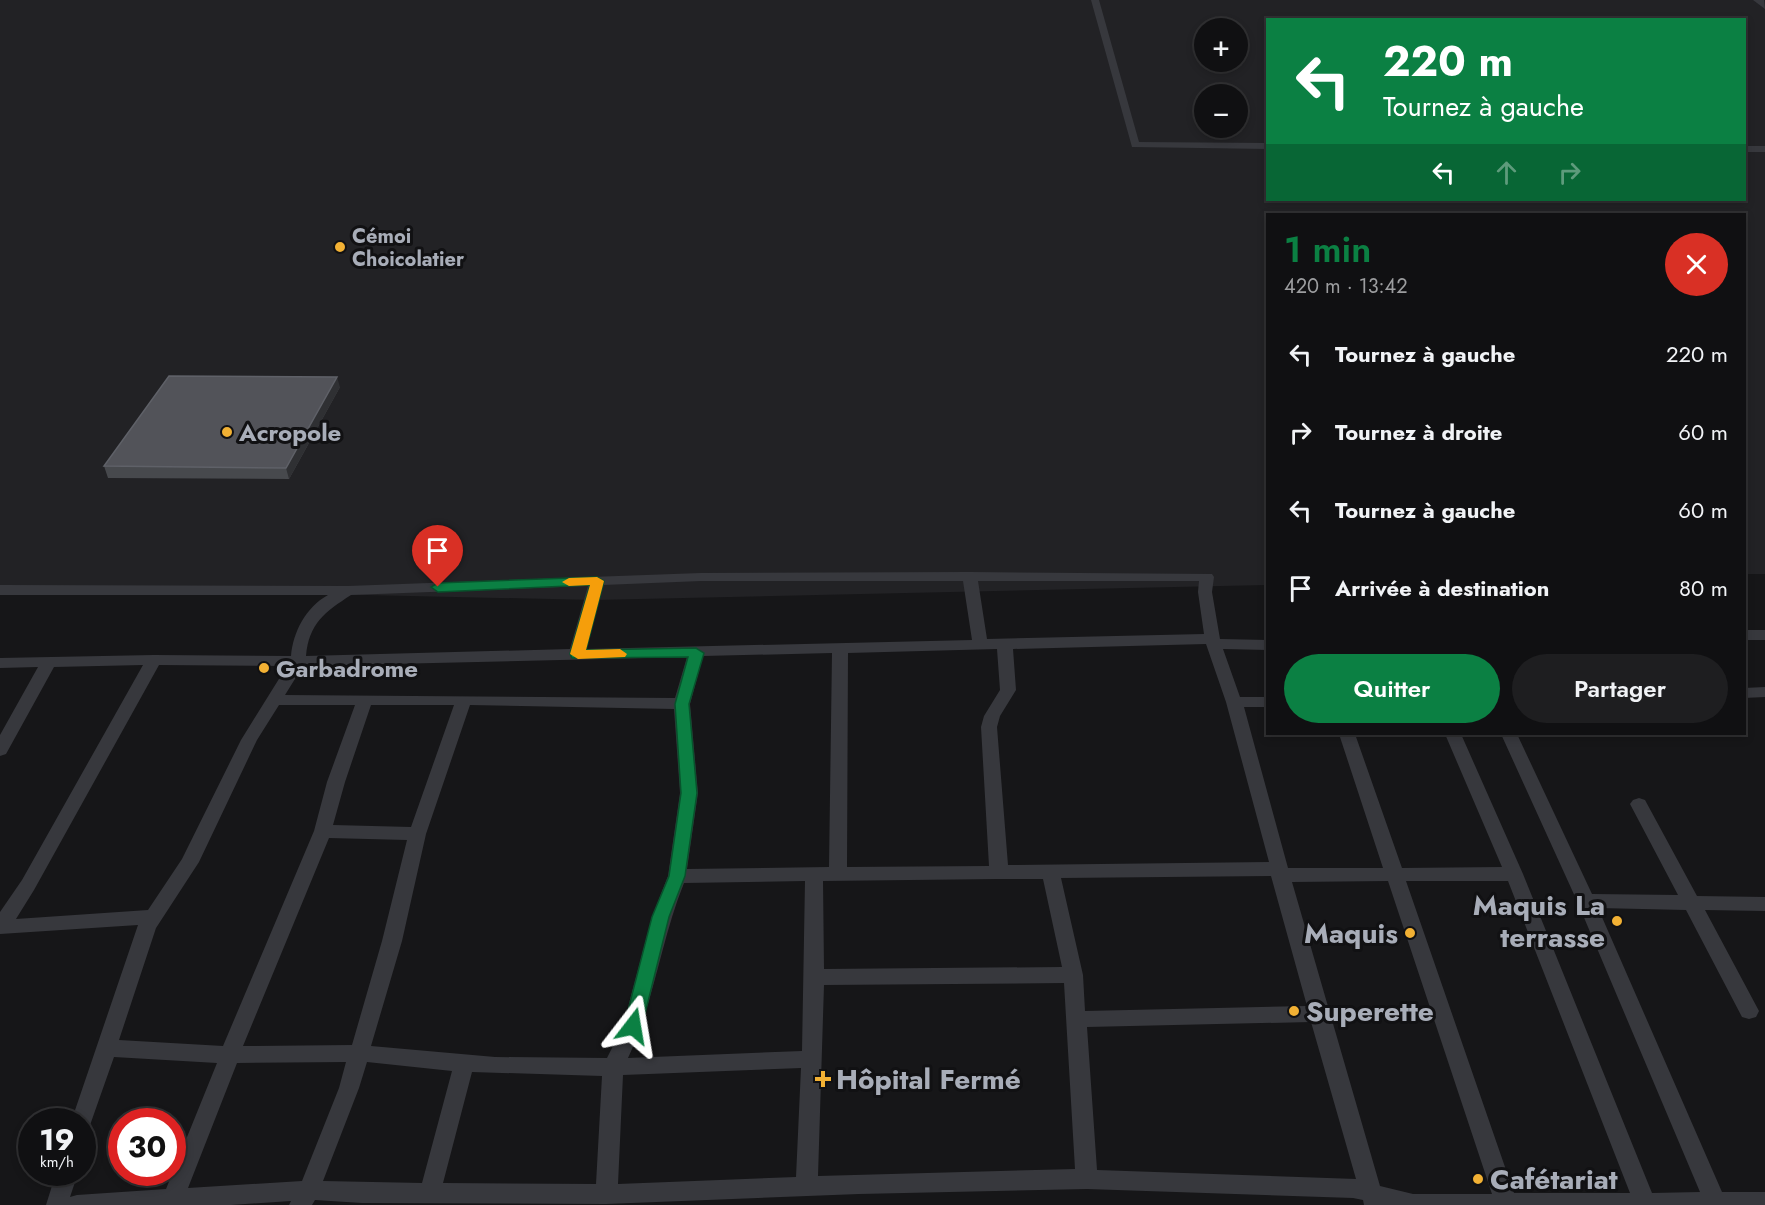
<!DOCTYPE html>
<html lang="fr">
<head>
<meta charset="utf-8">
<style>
  :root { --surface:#101012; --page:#1e1e20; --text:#f1f3f6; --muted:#9c9d9f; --line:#303032; --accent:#0b8043 }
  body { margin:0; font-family:Jost,sans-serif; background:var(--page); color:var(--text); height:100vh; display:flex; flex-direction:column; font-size:22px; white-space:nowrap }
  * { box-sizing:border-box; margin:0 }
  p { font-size:20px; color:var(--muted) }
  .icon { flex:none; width:33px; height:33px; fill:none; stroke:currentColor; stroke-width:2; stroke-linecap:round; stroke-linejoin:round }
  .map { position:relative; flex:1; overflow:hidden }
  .panel { position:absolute; left:1266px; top:213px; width:480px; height:522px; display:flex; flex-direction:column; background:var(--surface); border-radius:0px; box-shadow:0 3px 9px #0003,0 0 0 2px var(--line) }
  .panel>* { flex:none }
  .guide { position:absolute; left:1266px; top:18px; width:480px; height:183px; border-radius:0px; box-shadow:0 3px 9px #0003,0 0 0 2px var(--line); background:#0b8043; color:#fff; overflow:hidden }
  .fabs { position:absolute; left:1194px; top:18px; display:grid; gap:12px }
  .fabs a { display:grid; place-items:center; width:54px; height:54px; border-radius:50%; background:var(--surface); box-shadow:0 3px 9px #0003,0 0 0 2px var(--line); font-size:30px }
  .speed { position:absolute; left:18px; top:1108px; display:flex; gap:12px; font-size:30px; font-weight:700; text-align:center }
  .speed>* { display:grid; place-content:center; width:78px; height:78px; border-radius:50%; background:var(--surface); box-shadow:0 3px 9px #0003,0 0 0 2px var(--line); line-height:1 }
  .speed small { font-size:15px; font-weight:400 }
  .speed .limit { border:9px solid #d22; background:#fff; color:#111 }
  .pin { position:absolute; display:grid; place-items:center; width:51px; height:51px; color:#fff; margin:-62px -26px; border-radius:50% 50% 50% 0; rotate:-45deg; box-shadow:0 0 6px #0007 }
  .pin .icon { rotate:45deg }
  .me { position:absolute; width:66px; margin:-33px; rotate:14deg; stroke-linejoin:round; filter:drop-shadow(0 0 4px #0008) }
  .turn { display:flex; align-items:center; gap:21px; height:126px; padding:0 18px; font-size:27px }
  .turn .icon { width:78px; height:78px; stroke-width:2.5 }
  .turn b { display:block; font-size:42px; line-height:51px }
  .lanes { display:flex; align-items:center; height:57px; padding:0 18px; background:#0003; justify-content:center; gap:30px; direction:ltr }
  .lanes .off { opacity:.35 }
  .round { display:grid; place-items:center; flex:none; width:63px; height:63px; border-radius:32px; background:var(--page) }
  .summary { display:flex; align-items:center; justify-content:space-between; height:102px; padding:0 18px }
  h1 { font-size:36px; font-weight:600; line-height:45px; color:var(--accent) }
  .primary-button { display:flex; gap:12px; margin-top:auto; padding:12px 18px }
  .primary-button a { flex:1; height:69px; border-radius:36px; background:var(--accent); color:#fff; font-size:24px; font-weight:600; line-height:69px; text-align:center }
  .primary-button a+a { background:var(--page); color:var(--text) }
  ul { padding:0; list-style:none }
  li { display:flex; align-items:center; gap:18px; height:78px; padding:0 18px }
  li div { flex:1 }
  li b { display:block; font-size:22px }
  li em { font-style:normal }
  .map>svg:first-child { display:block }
  .built { fill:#222225; fill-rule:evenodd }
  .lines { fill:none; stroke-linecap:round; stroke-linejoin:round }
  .minor { fill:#37383d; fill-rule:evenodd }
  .tertiary { fill:#37383d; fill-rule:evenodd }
  .wall { fill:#47494d }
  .shaded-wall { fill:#2f3033 }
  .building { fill:#525359; stroke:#5f6168; stroke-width:1.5 }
  .route { fill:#0b8043; stroke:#07532c; stroke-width:1.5 }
  .slow { fill:#f59e0b }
  .poi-dot { fill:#f2b134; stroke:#111113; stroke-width:2 }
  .labels { text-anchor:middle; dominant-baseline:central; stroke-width:6; stroke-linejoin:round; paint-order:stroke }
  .far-poi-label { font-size:20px; font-weight:bold; fill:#a8adb8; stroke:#111113; text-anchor:start }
  .poi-label { font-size:24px; font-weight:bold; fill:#a8adb8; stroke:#111113; text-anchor:start }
  .near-poi-label { font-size:28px; font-weight:bold; fill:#a8adb8; stroke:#111113; text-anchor:start }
</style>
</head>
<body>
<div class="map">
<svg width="1765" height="1205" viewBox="0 0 1765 1205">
  <rect width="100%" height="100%" fill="#161618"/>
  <!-- built -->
  <path class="built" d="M0,0h1765v574h-20l-1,-360h-476l-1,371 -673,15 -594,-13zM1268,20h476v180h-476zM1204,28h34v34h-34zM1204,94h34v34h-34z"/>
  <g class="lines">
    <!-- minor -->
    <g class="minor">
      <path d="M1091,0h8l40,142 129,1v6l-136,-2z"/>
      <rect x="1744" y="146" width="21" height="6"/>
      <path d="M970,572l242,2 2,3 -2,15 8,47 48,1v10l-45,-1 17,48h28v10h-24l44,161h95l-44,-134h16l47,134 100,-1 -57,-133h16l62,140 129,319 48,-1 -123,-291 -76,-167h16l75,160 86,1 -48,-91 3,-4 6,-2 6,2 52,96 68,1v14l-60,-1 54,101 -3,6 -7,2 -7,-2 -56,-107 -88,-2 124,284h43v13h-401l-1,-5 -10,-2 -266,-9 -228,5 -253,10 -244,-1 -47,-3 -3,5h-23l2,-4 -60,4h-185l10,-32h22l-8,24 7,-2 89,-6 51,-126 -103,-6 -25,71 -7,3v-9h-11l67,-197 -138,9v-22l22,-32 121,-215 -89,2 -48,87 -6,2v-21l38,-68 -38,1v-10l154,-3 137,1c2,-24 15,-49 37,-61h-328v-10l348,1 353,-13zM701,581h262l9,59 -386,9 17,-64zM978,581h221l-1,11 6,42 -217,5zM588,586l-18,63 -264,7c3,-33 19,-44 45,-61zM1206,644l20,58 43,160 -261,3 -11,-138 3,-11 16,-26 -3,-41zM997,649l3,41 -16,26 -3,11 8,139 -142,1 1,-214zM832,653l-3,214 -142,2 11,-76 -8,-89 13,-48zM687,657l-12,41 -390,-3 18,-29zM159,665l128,1 -46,74 -59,119 -34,51 -132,9 18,-29zM279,705h76l-28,77 -13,49 -91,215 -104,-6 37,-112 43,-66 58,-122zM371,705h83l-43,122 -78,-2 12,-43zM470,705l204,4 6,84 -12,83 -16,41 -29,109 -16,32 -112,-1 -124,-11 31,-105 24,-107zM329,838l78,2 -25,101 -30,104 -109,1zM1271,876l36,130 -222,5 -2,-36 -22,-97zM997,879h46l19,88 -238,2 -1,-88zM805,881l-3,170 -174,7c26,-56 33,-118 56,-175zM1388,881l104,313h-79l-33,-8 -88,-304zM1406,881h102l122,312h-116zM1064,983l11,186 -257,7 6,-191zM1311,1022l45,157 -259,-9 -10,-143zM346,1062l-7,26 -37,93 -114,7 49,-125zM367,1062l85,9 -30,112 -99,-2 36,-93zM801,1068l-5,109 -178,7 5,-109zM472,1072l130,4 -6,108 -153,-1z"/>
      <rect x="1744" y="630" width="21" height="10"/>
      <path d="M1765,687v10l-21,1v-10z"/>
    </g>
    <!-- tertiary -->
    <path class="tertiary" d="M1753,0h11l1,9z"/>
  </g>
  <!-- wall -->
  <path class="wall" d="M340,387l-51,92 -181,-1 -4,-12z"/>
  <!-- shaded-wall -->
  <path class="shaded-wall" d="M337,377l3,10 -51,92 -3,-11z"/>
  <!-- building -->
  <path class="building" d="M169,376l168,1 -51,91 -182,-2z"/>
  <!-- route -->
  <path class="route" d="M597,577l7,4 -18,69 110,-2 8,5 -15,51 8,89 -12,83 -16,41 -27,109 -2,5 -7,2 -6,-2 -3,-5 28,-109 17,-41 12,-83 -6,-89 13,-47 -116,1 -2,-4 20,-69 -152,7 -7,-5 7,-4z"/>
  <!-- slow -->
  <path class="slow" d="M597,577l7,4 -18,69 34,-1 7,5 -2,3 -47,2 -8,-5 20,-69 -21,1 -7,-4 7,-4z"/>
  <!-- markers -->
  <g class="poi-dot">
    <circle cx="340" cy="247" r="6"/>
    <circle cx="227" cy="432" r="6"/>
    <circle cx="264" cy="668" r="6"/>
    <circle cx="1617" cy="921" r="6"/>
    <circle cx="1410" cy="933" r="6"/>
    <circle cx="1294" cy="1011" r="6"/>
    <path d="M820 1070h6v6h6v6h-6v6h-6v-6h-6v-6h6z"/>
    <circle cx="1478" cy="1179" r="6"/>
  </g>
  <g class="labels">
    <!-- far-poi labels -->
    <g class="far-poi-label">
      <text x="352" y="236">Cémoi<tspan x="352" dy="23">Choicolatier</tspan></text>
    </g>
    <!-- poi labels -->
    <g class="poi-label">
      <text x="239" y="432">Acropole</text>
      <text x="276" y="668">Garbadrome</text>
    </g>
    <!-- near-poi labels -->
    <g class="near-poi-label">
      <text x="1605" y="905" text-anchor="end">Maquis La<tspan x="1605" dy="32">terrasse</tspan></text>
      <text x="1398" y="933" text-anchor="end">Maquis</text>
      <text x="1306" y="1011">Superette</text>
      <text x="836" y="1079">Hôpital Fermé</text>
      <text x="1490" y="1179">Cafétariat</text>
    </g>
  </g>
</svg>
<div class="fabs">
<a>+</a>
<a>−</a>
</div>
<div class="speed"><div>19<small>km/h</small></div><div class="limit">30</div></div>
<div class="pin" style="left:438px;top:587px;background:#d93025"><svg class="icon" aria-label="arrive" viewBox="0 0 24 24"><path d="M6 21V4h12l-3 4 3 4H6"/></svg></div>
<svg class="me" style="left:633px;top:1026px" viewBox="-20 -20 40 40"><path d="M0-17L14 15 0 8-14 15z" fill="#0b8043" stroke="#fff" stroke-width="4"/></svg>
<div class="guide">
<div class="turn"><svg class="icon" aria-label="left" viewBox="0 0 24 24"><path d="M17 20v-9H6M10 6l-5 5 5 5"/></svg><div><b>220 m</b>Tournez à gauche</div></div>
<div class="lanes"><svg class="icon" aria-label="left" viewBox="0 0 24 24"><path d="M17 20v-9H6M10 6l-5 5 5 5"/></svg><svg class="icon off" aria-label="ahead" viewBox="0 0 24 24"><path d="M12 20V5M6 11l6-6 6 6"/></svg><svg class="icon off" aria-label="right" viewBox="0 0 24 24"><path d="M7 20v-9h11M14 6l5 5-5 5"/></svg></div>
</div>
<section class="panel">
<div class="summary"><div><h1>1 min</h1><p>420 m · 13:42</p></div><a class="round" style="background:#d93025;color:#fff"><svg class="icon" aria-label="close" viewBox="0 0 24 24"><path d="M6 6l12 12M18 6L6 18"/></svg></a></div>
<ul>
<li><svg class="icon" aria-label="left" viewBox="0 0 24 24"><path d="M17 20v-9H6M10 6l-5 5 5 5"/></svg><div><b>Tournez à gauche</b></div><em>220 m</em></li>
<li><svg class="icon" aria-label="right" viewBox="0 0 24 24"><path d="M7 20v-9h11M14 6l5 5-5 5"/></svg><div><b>Tournez à droite</b></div><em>60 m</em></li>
<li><svg class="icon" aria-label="left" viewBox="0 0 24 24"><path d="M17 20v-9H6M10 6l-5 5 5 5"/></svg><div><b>Tournez à gauche</b></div><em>60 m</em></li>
<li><svg class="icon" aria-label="arrive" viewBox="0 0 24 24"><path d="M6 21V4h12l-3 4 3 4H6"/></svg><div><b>Arrivée à destination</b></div><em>80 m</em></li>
</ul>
<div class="primary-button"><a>Quitter</a><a>Partager</a></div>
</section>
</div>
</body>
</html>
